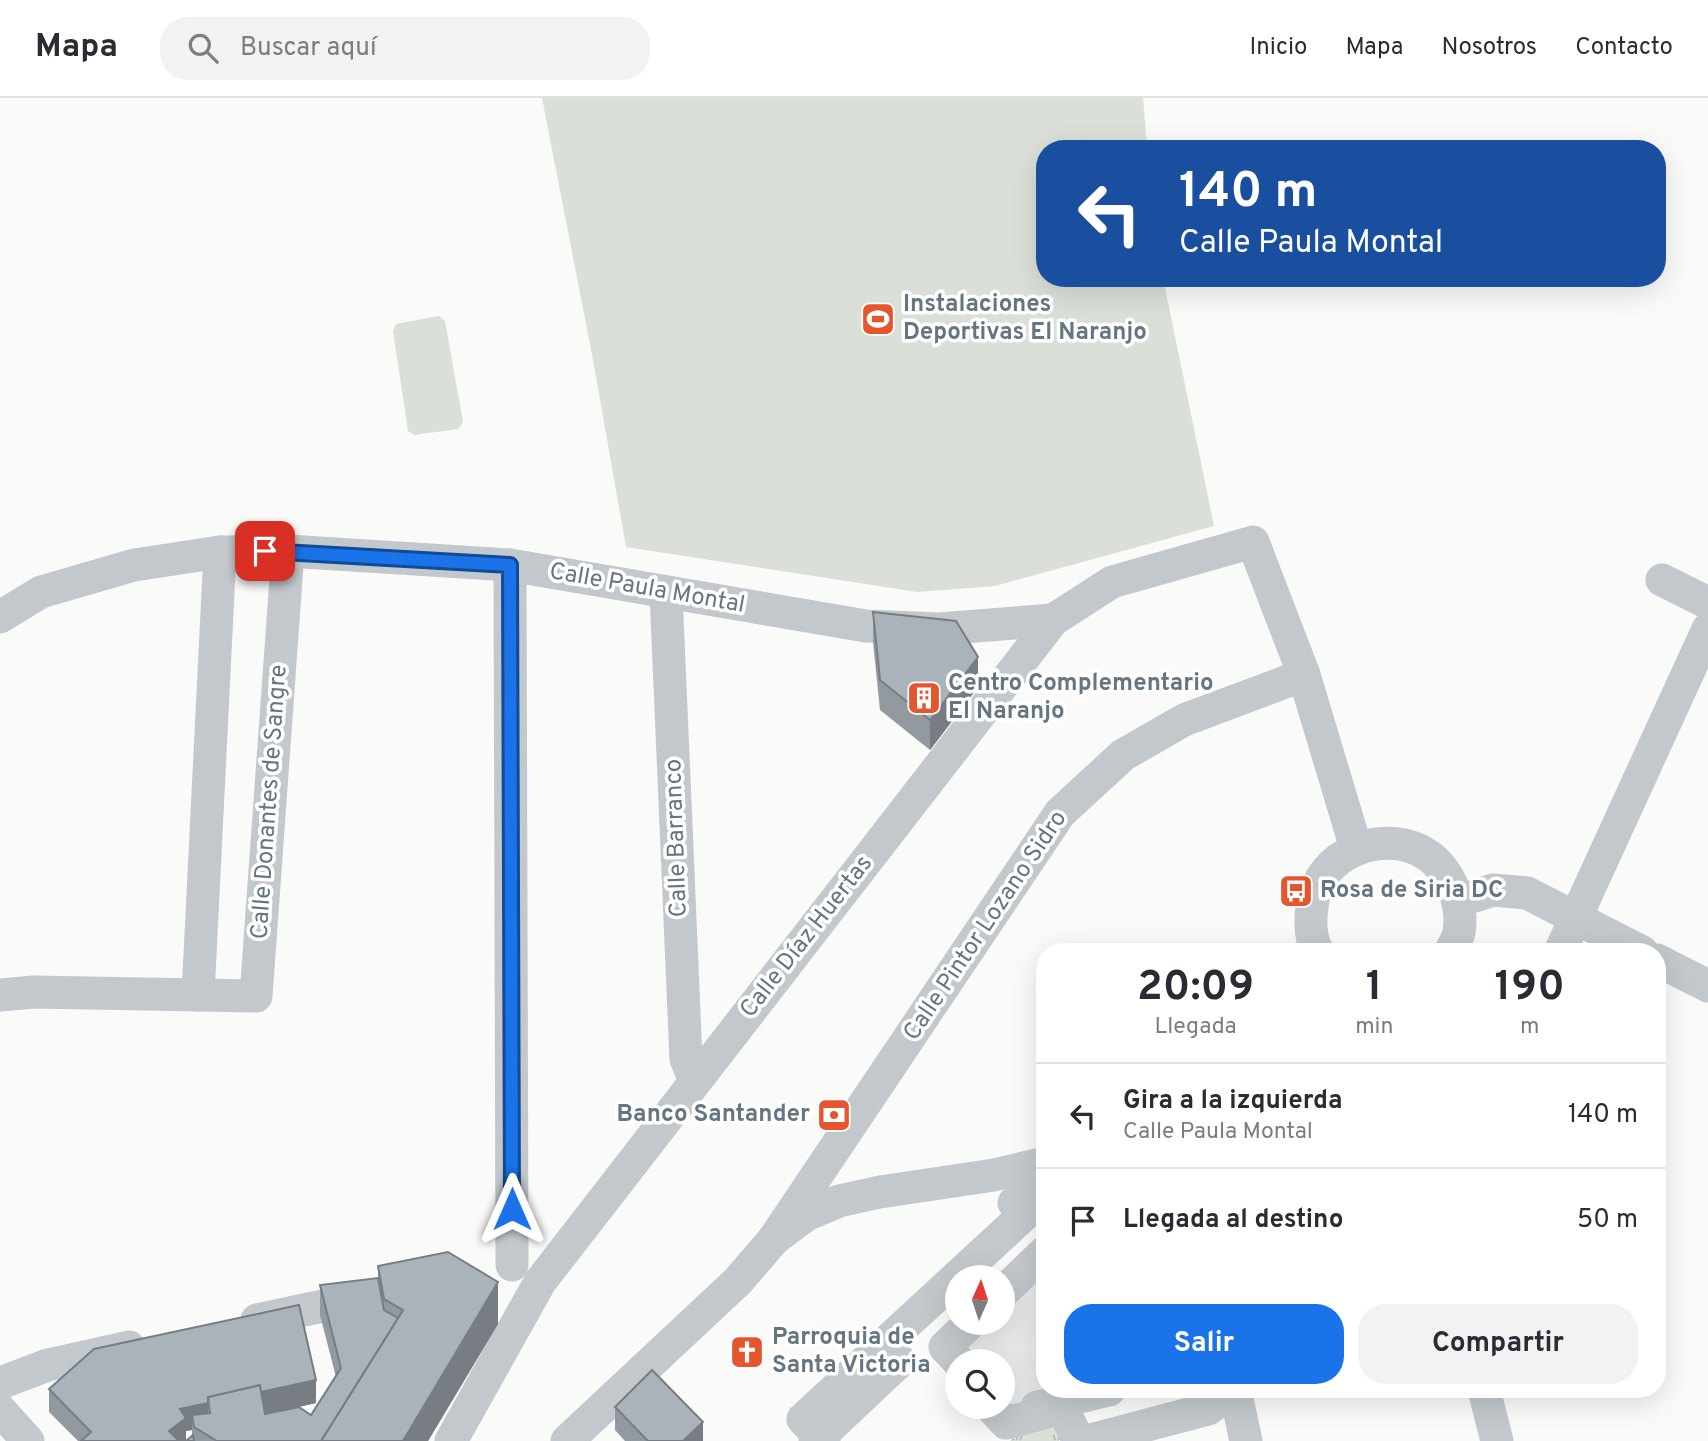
<!DOCTYPE html>
<html lang="es">
<head>
<meta charset="utf-8">
<style>
  :root { --surface:#fff; --page:#f2f2f3; --text:#2b2b33; --muted:#7c7c81; --line:#e1e1e2; --accent:#1a73e8 }
  body { margin:0; font-family:Overpass,sans-serif; background:var(--page); color:var(--text); height:100vh; display:flex; flex-direction:column; font-size:26px; white-space:nowrap }
  * { box-sizing:border-box; margin:0 }
  p { font-size:23px; color:var(--muted) }
  .icon { flex:none; width:38px; height:38px; fill:none; stroke:currentColor; stroke-width:2; stroke-linecap:round; stroke-linejoin:round }
  .map { position:relative; flex:1; overflow:hidden }
  .side { position:absolute; left:1036px; top:845px; width:630px; height:455px; display:flex; flex-direction:column; background:var(--surface); border-radius:28px; box-shadow:0 7px 28px #0002 }
  .side>* { flex:none }
  .hud { position:absolute; left:1036px; top:42px; width:630px; height:147px; border-radius:28px; box-shadow:0 7px 28px #0002; background:#1a4fa0; color:#fff; overflow:hidden }
  .needle { width:46px; rotate:3deg }
  .controls { position:absolute; left:945px; top:1167px; display:grid; gap:14px }
  .controls a { display:grid; place-items:center; width:70px; height:70px; border-radius:50%; background:var(--surface); box-shadow:0 7px 28px #0002; font-size:35px }
  .pin { position:absolute; display:grid; place-items:center; width:60px; height:60px; color:#fff; margin:-30px; border-radius:14px; box-shadow:0 4px 10px #0006 }
  .me { position:absolute; width:77px; margin:-38px; rotate:0deg; stroke-linejoin:round; filter:drop-shadow(0 0 5px #0008) }
  .turn { display:flex; align-items:center; gap:24px; height:147px; padding:0 28px; font-size:32px }
  .turn .icon { width:91px; height:91px; stroke-width:2.5 }
  .turn b { display:block; font-size:49px; line-height:60px }
  .eta { display:flex; justify-content:space-evenly; align-items:center; height:119px; text-align:center }
  .eta b { font-size:42px; font-weight:700; line-height:49px }
  .button { display:flex; gap:14px; margin-top:auto; padding:14px 28px }
  .button a { flex:1; height:80px; border-radius:28px; background:var(--accent); color:#fff; font-size:28px; font-weight:700; line-height:80px; text-align:center }
  .button a+a { background:var(--page); color:var(--text) }
  ul { padding:0; list-style:none }
  li { display:flex; align-items:center; gap:21px; height:105px; padding:0 28px; border-top:2px solid var(--line) }
  li div { flex:1 }
  li b { display:block; font-size:26px }
  li em { font-style:normal }
  header { display:flex; align-items:center; gap:42px; box-sizing:border-box; height:98px; padding:0 35px; background:var(--surface); border-bottom:2px solid var(--line) }
  header strong { font-size:33px }
  nav { display:flex; gap:38px; margin-inline-start:auto; font-size:24px }
  .search { width:490px; height:63px; background:var(--page); display:flex; align-items:center; gap:18px; box-sizing:border-box; padding:0 24px; border-radius:28px; color:var(--muted); font-size:26px }
  .map>svg:first-child { display:block }
  .built { fill:#e8e9e9 }
  .grass { fill:url(#grass-tufts) }
  .pitch { fill:#dadfd7 }
  .lines { fill:none; stroke-linecap:round; stroke-linejoin:round }
  .minor { stroke:#c3c8cc; stroke-width:33 }
  .wall { fill:#929a9f }
  .shaded-wall { fill:#777d82 }
  .building { fill:#aab3b9; stroke:#777d82; stroke-width:2 }
  .route-casing { stroke:#114b97; stroke-width:18 }
  .route { stroke:#1a73e8; stroke-width:12 }
  .labels { text-anchor:middle; dominant-baseline:central; stroke-width:7; stroke-linejoin:round; paint-order:stroke }
  .poi-label { font-size:24px; font-weight:bold; fill:#657683; stroke:#fff; text-anchor:start }
  .street-label { font-size:24px; fill:#657683; stroke:#fff }
</style>
</head>
<body>
<header>
<strong>Mapa</strong>
<div class="search"><svg class="icon" aria-label="search" viewBox="0 0 24 24"><circle cx="10" cy="10" r="6"/><path d="M15 15l6 6"/></svg>Buscar aquí</div>
<nav><a>Inicio</a><a>Mapa</a><a>Nosotros</a><a>Contacto</a></nav>
</header>
<div class="map">
<svg width="1708" height="1343" viewBox="0 0 1708 1343">
  <defs>
    <pattern id="grass-tufts" width="24" height="20" patternUnits="userSpaceOnUse" patternTransform="scale(1.75)"><rect width="24" height="20" fill="#dadfd7"/><path d="M3 7l-1-3M5 7V3M7 7l1-3M15 17l-1-3M17 17v-4M19 17l1-3" fill="none" stroke="#b4b9b4"/></pattern>
  </defs>
  <rect width="100%" height="100%" fill="#fafaf8"/>
  <!-- built -->
  <path class="built" d="M1045,1154v138h64l-106,16v-44l-44,-1 11,-38h33v-31z"/>
  <!-- grass -->
  <path class="grass" d="M1042,1321l21,14 -4,8h-49l8,-9z"/>
  <!-- pitch -->
  <g class="pitch">
    <path d="M542,0h601l4,51h-102v129h118l51,248 -219,60 -78,6 -291,-45 -33,-187z"/>
    <path d="M439,218l6,5 18,101 -5,7 -44,6 -6,-4 -15,-100 3,-7z"/>
  </g>
  <g class="lines">
    <!-- minor -->
    <g class="minor">
      <path d="M510,467l2,700"/>
      <path d="M1662,482l46,23"/>
      <path d="M666,494l20,467 9,22"/>
      <path d="M0,519l41,-25 93,-27 86,-13 68,-1 222,14 356,61 73,3 114,-9"/>
      <path d="M1459,803l34,-11 34,3 115,59"/>
      <path d="M1318,854c-9,-15 -8,-35 -5,-52 8,-46 65,-69 106,-50 29,14 45,52 40,82 -1,7 -6,14 -9,20"/>
      <path d="M1560,854l148,-323"/>
      <path d="M1657,862l51,26"/>
      <path d="M0,897l34,-3 222,4 32,-445"/>
      <path d="M198,897l22,-443"/>
      <path d="M774,1141l286,-426 63,-58 61,-35 120,-45"/>
      <path d="M1003,1194l42,-40"/>
      <path d="M257,1222l108,-23"/>
      <path d="M959,1264l-14,-15 25,-24"/>
      <path d="M0,1285l48,-18 81,-18"/>
      <path d="M1235,1292l11,51"/>
      <path d="M1484,1292l13,51"/>
      <path d="M991,1309l15,16 56,-15 17,33"/>
      <path d="M1037,1309l72,-17"/>
      <path d="M0,1312l28,31"/>
      <path d="M451,1343l89,-159 513,-662 59,-38 141,-40 51,133 52,173"/>
      <path d="M567,1343l171,-160 36,-42 32,-24 33,-14 41,-9 114,-17 51,-12"/>
      <path d="M815,1343l85,-80"/>
      <path d="M824,1343l-21,-22 221,-204 -10,-12 31,-8"/>
      <path d="M1087,1343l121,-32 25,-19"/>
    </g>
  </g>
  <!-- wall -->
  <g class="wall">
    <path d="M873,514l105,75 -48,63 -50,-40 -7,-68z"/>
    <path d="M378,1168l120,58 -70,117h-242l6,-5v-6l-6,1v10h-108l-29,-29v-23l267,14 -17,4 12,8 25,-38 -16,-62v-30l58,-7z"/>
    <path d="M615,1309l88,34h-78l-10,-11z"/>
  </g>
  <!-- shaded-wall -->
  <g class="shaded-wall">
    <path d="M978,559v30l-48,63v-30z"/>
    <path d="M498,1184v42l-70,117h-25z"/>
    <path d="M316,1282v23l-106,23 -1,-23z"/>
    <path d="M208,1305v24l-16,-12v15l-6,1v10h-17v-10l11,-22z"/>
    <path d="M703,1324v19h-20z"/>
  </g>
  <!-- building -->
  <g class="building">
    <path d="M873,514l83,9 22,36 -48,63 -50,-40z"/>
    <path d="M448,1154l50,30 -95,159h-82l82,-131 -19,-11 -6,-33z"/>
    <path d="M378,1180l6,32 14,8 -77,123h-104l-23,-14 -2,-12 18,-2 -2,-16 52,-12 5,29 34,-7 12,8 30,-47 -21,-83z"/>
    <path d="M299,1207l17,75 -55,12 -1,-7 -52,12v6l-28,6 6,9 -17,13 10,10h-98l10,-9 -42,-43 45,-40z"/>
    <path d="M652,1272l51,52 -20,19h-35l-33,-34z"/>
    <path d="M193,1337l1,6h-8z"/>
  </g>
  <g class="lines">
    <!-- route casing -->
    <g class="route-casing">
      <path id="route" d="M265,453l245,14 2,644"/>
    </g>
    <!-- route -->
    <use href="#route" class="route"/>
  </g>
  <!-- icons -->
  <defs>
    <g id="stadium-square" transform="scale(1.75)"><rect x="-9" y="-9" width="18" height="18" rx="4" fill="#e4572e" stroke="#fff"/><path d="M0-5a6.5 5 0 1 0 0 10a6.5 5 0 1 0 0-10ZM-3.5-1.8h7v3.6h-7Z" fill="#fff"/></g>
    <g id="building-square" transform="scale(1.75)"><rect x="-9" y="-9" width="18" height="18" rx="4" fill="#e4572e" stroke="#fff"/><path d="M-4-6H4V6H1V3H-1V6H-4ZM-2.5-4.3h1.7v1.8h-1.7ZM.8-4.3h1.7v1.8H.8ZM-2.5-1h1.7V.8h-1.7ZM.8-1h1.7V.8H.8Z" fill="#fff"/></g>
    <g id="bus-square" transform="scale(1.75)"><rect x="-9" y="-9" width="18" height="18" rx="4" fill="#e4572e" stroke="#fff"/><path d="M-5-6H5V4H4V6H2V4H-2V6H-4V4H-5ZM-3.5-4V0h7V-4ZM-3.5 1.2v1.5H-2V1.2ZM2 1.2v1.5H3.5V1.2Z" fill="#fff"/></g>
    <g id="bank-square" transform="scale(1.75)"><rect x="-9" y="-9" width="18" height="18" rx="4" fill="#e4572e" stroke="#fff"/><path d="M-6-4H6V4H-6ZM0-2.3a2.3 2.3 0 1 0 0 4.6a2.3 2.3 0 1 0 0-4.6Z" fill="#fff"/></g>
    <g id="church-square" transform="scale(1.75)"><rect x="-9" y="-9" width="18" height="18" rx="4" fill="#e4572e" stroke="#fff"/><path d="M-1.2-6h2.4v3.5h3.3v2.4h-3.3V6h-2.4V-.1h-3.3v-2.4h3.3Z" fill="#fff"/></g>
  </defs>
  <g fill-rule="evenodd">
    <use href="#stadium-square" x="878" y="221"/>
    <use href="#building-square" x="924" y="600"/>
    <use href="#bus-square" x="1296" y="793"/>
    <use href="#bank-square" x="834" y="1017"/>
    <use href="#church-square" x="747" y="1254"/>
  </g>
  <g class="labels">
    <!-- poi labels -->
    <g class="poi-label">
      <text x="903" y="207">Instalaciones<tspan x="903" dy="28">Deportivas El Naranjo</tspan></text>
      <text x="948" y="586">Centro Complementario<tspan x="948" dy="28">El Naranjo</tspan></text>
      <text x="1320" y="793">Rosa de Siria DC</text>
      <text x="810" y="1017" text-anchor="end">Banco Santander</text>
      <text x="772" y="1240">Parroquia de<tspan x="772" dy="28">Santa Victoria</tspan></text>
    </g>
    <!-- street labels -->
    <g class="street-label">
      <text transform="translate(647 491) rotate(10)">Calle Paula Montal</text>
      <text transform="translate(270 704) rotate(-86)">Calle Donantes de Sangre</text>
      <text transform="translate(677 740) rotate(-92)">Calle Barranco</text>
      <text transform="translate(986 828) rotate(-56)">Calle Pintor Lozano Sidro</text>
      <text transform="translate(807 839) rotate(-52)">Calle Díaz Huertas</text>
    </g>
  </g>
</svg>
<div class="controls">
<a><svg class="needle" viewBox="-14 -14 28 28"><path d="M0-13l5 13h-10z" fill="#e53935"/><path d="M0 13l5-13h-10z" fill="#7c7c81"/></svg></a>
<a><svg class="icon" aria-label="search" viewBox="0 0 24 24"><circle cx="10" cy="10" r="6"/><path d="M15 15l6 6"/></svg></a>
</div>
<div class="pin" style="left:265px;top:453px;background:#d93025"><svg class="icon" aria-label="arrive" viewBox="0 0 24 24"><path d="M6 21V4h12l-3 4 3 4H6"/></svg></div>
<svg class="me" style="left:512px;top:1111px" viewBox="-20 -20 40 40"><path d="M0-17L14 15 0 8-14 15z" fill="#1a73e8" stroke="#fff" stroke-width="4"/></svg>
<div class="hud">
<div class="turn"><svg class="icon" aria-label="left" viewBox="0 0 24 24"><path d="M17 20v-9H6M10 6l-5 5 5 5"/></svg><div><b>140 m</b>Calle Paula Montal</div></div>
</div>
<section class="side">
<div class="eta">
<div><b>20:09</b><p>Llegada</p></div>
<div><b>1</b><p>min</p></div>
<div><b>190</b><p>m</p></div>
</div>
<ul>
<li><svg class="icon" aria-label="left" viewBox="0 0 24 24"><path d="M17 20v-9H6M10 6l-5 5 5 5"/></svg><div><b>Gira a la izquierda</b><p>Calle Paula Montal</p></div><em>140 m</em></li>
<li><svg class="icon" aria-label="arrive" viewBox="0 0 24 24"><path d="M6 21V4h12l-3 4 3 4H6"/></svg><div><b>Llegada al destino</b></div><em>50 m</em></li>
</ul>
<div class="button"><a>Salir</a><a>Compartir</a></div>
</section>
</div>
</body>
</html>
